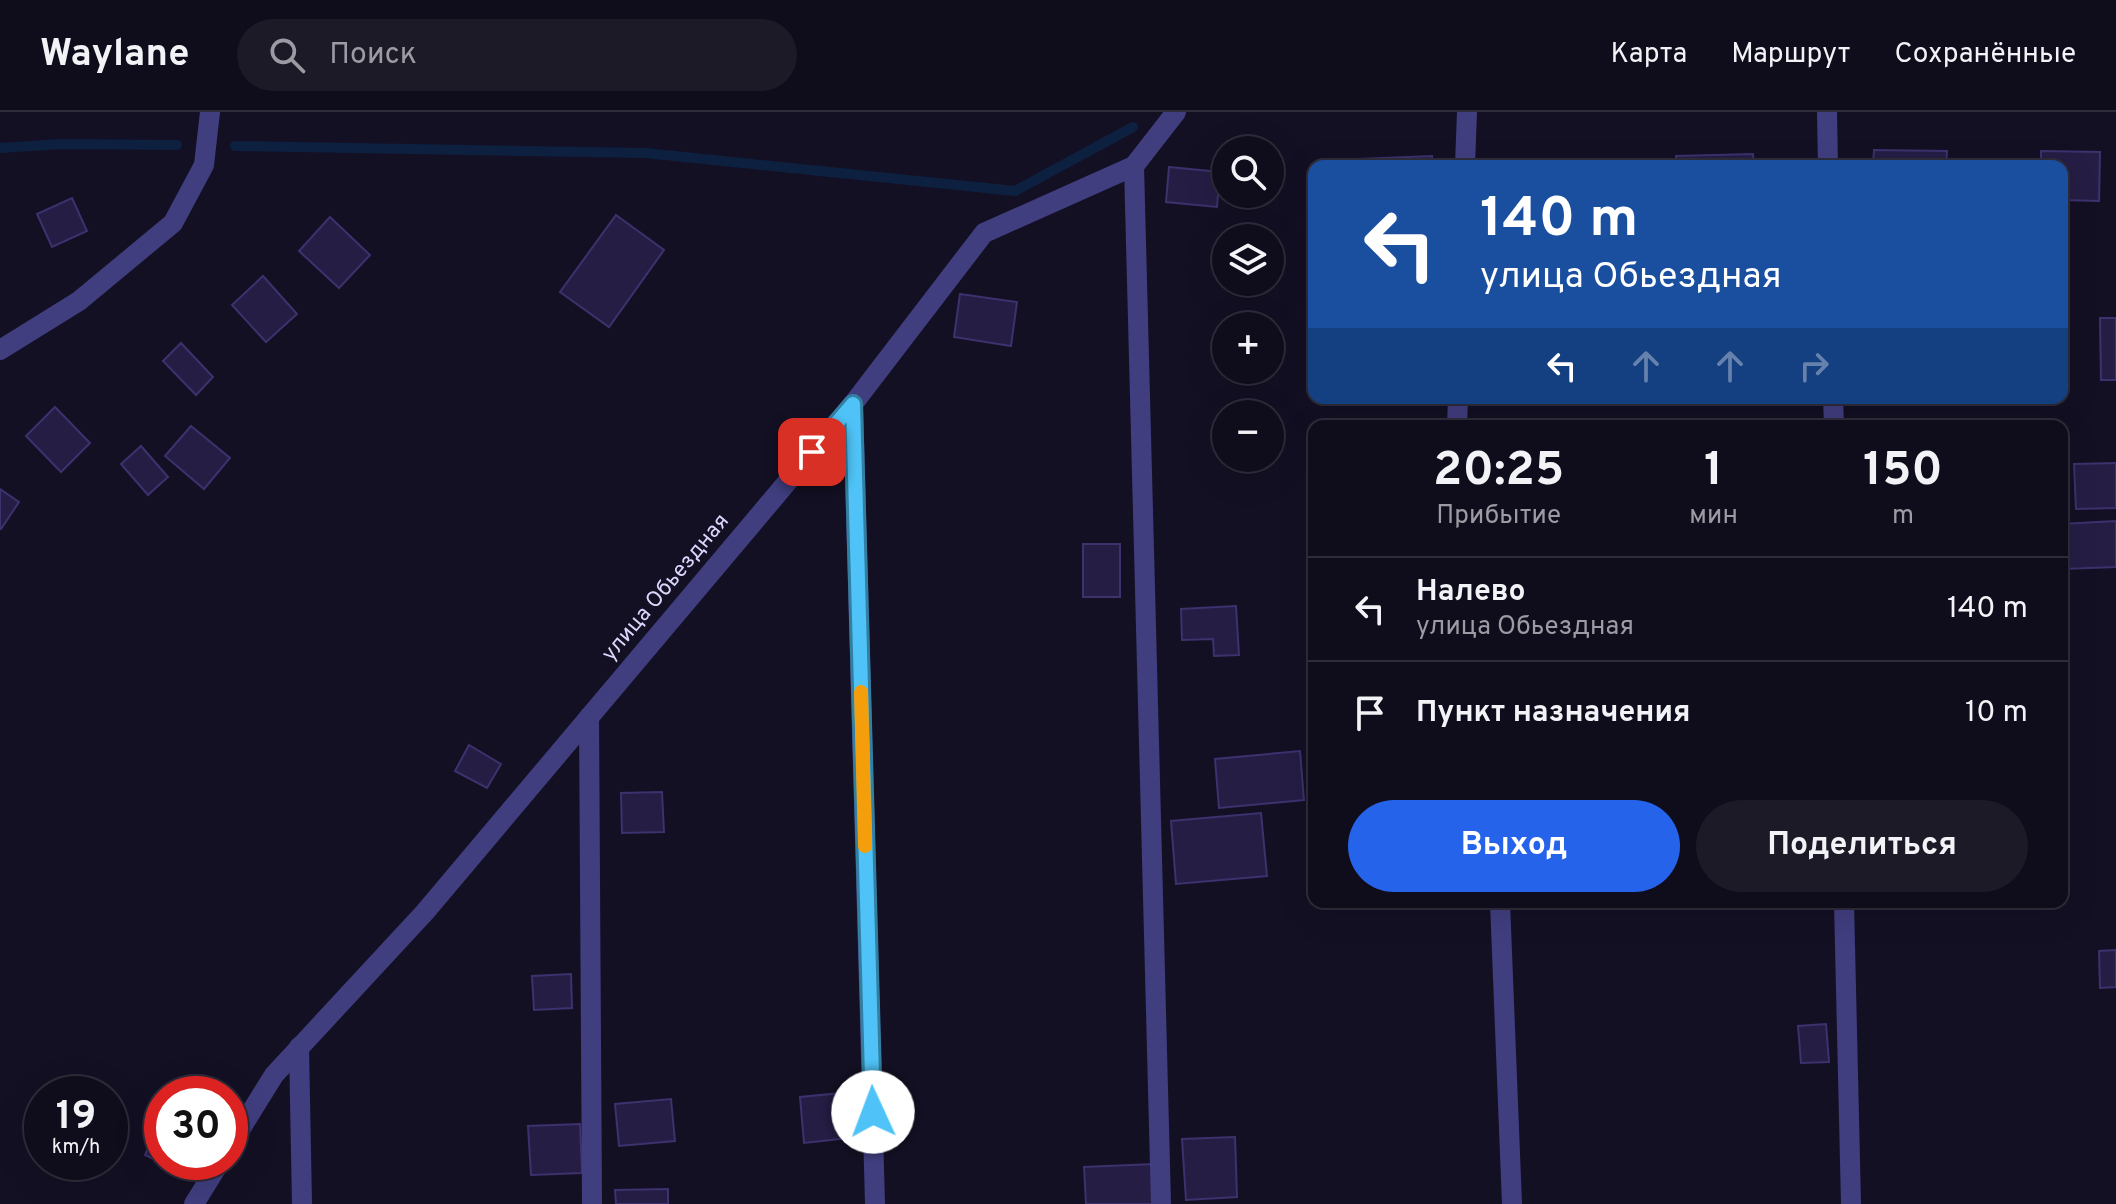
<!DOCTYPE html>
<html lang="ru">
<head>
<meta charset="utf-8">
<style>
  :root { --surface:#0f0c1b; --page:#1d1a28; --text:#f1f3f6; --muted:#9b9ba3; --line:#2f2c3a; --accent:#2563eb }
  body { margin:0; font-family:Overpass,sans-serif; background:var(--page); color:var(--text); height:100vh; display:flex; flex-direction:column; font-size:30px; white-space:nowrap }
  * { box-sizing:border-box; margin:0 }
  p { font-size:26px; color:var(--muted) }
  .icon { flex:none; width:44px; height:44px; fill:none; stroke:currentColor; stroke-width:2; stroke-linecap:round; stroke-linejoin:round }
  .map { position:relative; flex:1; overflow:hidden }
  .details { position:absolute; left:1308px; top:308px; width:760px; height:488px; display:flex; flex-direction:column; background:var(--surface); border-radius:16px; box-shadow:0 8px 32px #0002,0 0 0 2px var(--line) }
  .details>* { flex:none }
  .guide { position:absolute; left:1308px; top:48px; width:760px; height:244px; border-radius:16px; box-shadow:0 8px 32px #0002,0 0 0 2px var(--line); background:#1a4fa0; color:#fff; overflow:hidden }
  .tools { position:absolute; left:1212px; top:24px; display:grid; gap:16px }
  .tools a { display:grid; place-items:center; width:72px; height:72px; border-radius:50%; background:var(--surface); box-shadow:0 8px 32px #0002,0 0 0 2px var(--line); font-size:40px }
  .speed { position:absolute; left:24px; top:964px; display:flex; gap:16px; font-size:40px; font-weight:700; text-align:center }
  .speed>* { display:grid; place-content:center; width:104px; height:104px; border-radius:50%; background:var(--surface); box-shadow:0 8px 32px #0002,0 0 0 2px var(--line); line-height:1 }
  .speed small { font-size:20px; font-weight:400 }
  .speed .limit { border:12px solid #d22; background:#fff; color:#111 }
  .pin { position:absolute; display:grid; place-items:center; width:68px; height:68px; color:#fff; margin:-34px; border-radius:16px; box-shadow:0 4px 12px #0006 }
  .me { position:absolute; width:88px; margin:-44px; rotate:358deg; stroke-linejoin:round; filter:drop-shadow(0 0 6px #0008) }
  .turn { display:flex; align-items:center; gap:28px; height:168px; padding:0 40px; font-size:36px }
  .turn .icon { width:104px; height:104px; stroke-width:2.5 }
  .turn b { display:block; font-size:56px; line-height:68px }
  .lanes { display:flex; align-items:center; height:76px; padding:0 40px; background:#0003; justify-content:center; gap:40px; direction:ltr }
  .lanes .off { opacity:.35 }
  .eta { display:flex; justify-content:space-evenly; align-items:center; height:136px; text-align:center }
  .eta b { font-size:48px; font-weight:700; line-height:56px }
  .primary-button { display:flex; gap:16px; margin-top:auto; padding:16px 40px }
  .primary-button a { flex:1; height:92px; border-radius:48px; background:var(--accent); color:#fff; font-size:32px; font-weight:700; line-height:92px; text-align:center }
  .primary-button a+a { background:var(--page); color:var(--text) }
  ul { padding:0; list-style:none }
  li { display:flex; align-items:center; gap:24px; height:104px; padding:0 40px; border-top:2px solid var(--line) }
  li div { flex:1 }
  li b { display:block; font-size:30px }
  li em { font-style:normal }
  header { display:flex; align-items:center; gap:48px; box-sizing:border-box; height:112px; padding:0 40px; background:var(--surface); border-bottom:2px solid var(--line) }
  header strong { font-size:38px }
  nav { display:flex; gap:44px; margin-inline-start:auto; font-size:28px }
  .search { width:560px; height:72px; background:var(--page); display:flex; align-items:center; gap:20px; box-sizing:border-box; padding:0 28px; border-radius:44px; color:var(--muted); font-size:30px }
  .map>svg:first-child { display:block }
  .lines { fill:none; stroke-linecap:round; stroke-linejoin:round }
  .stream { stroke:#0d2040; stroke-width:10 }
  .building { fill:#251d44; stroke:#3d316e; stroke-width:2 }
  .minor { stroke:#413e80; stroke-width:20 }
  .route-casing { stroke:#337fa1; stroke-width:20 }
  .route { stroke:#4fc3f7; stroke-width:14 }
  .slow { stroke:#f59e0b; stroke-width:14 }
  .labels { text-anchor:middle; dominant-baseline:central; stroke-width:8; stroke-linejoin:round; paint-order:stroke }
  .street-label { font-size:22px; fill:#dad6fc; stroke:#141024 }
</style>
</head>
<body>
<header>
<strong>Waylane</strong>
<div class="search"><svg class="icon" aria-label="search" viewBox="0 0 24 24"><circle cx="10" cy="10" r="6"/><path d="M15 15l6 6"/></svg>Поиск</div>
<nav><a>Карта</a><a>Маршрут</a><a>Сохранённые</a></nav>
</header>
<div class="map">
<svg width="2116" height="1092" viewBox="0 0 2116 1092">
  <rect width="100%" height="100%" fill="#141024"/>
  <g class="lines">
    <!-- stream -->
    <g class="stream">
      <path d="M235,34l410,7 370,38 118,-64"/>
      <path d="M0,36l61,-4 116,1"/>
    </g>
  </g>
  <!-- building -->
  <g class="building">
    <path d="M1874,38l73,1 -1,15h-73z"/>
    <path d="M2041,39l59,1 -1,49 -37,-1v-34h-21z"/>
    <path d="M1753,42l1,12h-78v-10z"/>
    <path d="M1432,44v10h-73v-7z"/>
    <path d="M1169,55l51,5 -3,35 -51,-5z"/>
    <path d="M72,86l15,33 -35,16 -15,-33z"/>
    <path d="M616,103l48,35 -55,77 -49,-35z"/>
    <path d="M330,105l40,38 -31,33 -40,-37z"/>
    <path d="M263,164l34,38 -31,28 -34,-37z"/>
    <path d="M960,182l57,8 -6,44 -57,-9z"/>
    <path d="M2100,206h16v62h-15z"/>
    <path d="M181,231l32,34 -17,18 -33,-34z"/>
    <path d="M55,295l35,36 -29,29 -35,-36z"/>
    <path d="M191,314l39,32 -26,31 -39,-33z"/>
    <path d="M141,334l27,31 -20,18 -27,-31z"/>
    <path d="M2116,351v45l-40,1 -2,-45z"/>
    <path d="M0,377l19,13 -18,27 -1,-1z"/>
    <path d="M2116,409v46l-53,2 -1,-45z"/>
    <rect x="1083" y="432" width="37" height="53"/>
    <path d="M1236,494l3,49 -25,1 -1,-17 -31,1 -1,-31z"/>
    <path d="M469,633l32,19 -14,24 -32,-17z"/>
    <path d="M1300,639l4,49 -85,8 -4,-49z"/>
    <path d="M662,680l2,40 -42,1 -1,-40z"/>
    <path d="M1261,701l6,63 -91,8 -5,-63z"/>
    <path d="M2116,838v37l-16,1 -1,-37z"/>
    <path d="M571,862l1,34 -38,2 -2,-34z"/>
    <path d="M1826,912l3,38 -28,1 -3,-37z"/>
    <path d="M862,979l5,45 -63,7 -4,-46z"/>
    <path d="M671,987l4,42 -56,5 -4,-42z"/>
    <path d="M580,1012l2,49 -51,2 -3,-49z"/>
    <path d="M157,1017l5,3v30h38l-8,15 -47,-22z"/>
    <path d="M1235,1025l2,60 -51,3 -4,-61z"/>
    <path d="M1154,1052l2,40h-70l-2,-37z"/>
    <path d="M668,1077v15h-52l-1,-14z"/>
  </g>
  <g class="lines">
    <!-- minor -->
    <g class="minor">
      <path d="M1827,0l1,54"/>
      <path d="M1134,54l27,1038"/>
      <path d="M1465,54l2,-54"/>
      <path d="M0,238l79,-49 94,-78 31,-58 6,-53"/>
      <path d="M1833,286l1,28"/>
      <path d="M853,292l22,800"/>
      <path d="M1457,314l1,-28"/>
      <path d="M589,605l3,487"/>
      <path d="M1500,790l12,302"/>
      <path d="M1844,790l7,302"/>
      <path d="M299,935l3,157"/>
      <path d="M230,1034l44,-71 151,-163 428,-508 131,-171 150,-67 42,-54"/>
      <path d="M194,1092l26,-42"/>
    </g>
  </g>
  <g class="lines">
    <!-- route casing -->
    <g class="route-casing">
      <path id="route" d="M812,340l41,-48 20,708"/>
    </g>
    <!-- route -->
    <use href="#route" class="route"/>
    <!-- slow -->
    <path class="slow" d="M861,580l4,154"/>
  </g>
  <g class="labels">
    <!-- street labels -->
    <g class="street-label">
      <text transform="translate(666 476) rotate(-50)">улица Обьездная</text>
    </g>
  </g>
</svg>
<div class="tools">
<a><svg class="icon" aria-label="search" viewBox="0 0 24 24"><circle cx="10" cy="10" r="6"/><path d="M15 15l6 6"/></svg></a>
<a><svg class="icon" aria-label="layers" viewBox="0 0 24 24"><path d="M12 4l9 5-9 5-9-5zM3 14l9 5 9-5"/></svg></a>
<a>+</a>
<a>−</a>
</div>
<div class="speed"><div>19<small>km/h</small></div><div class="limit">30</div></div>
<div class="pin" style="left:812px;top:340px;background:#d93025"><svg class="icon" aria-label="arrive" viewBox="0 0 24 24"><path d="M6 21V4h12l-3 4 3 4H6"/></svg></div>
<svg class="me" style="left:873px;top:1000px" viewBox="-20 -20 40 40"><circle r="19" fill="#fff"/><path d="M0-13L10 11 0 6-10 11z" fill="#4fc3f7"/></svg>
<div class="guide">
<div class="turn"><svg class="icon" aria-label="left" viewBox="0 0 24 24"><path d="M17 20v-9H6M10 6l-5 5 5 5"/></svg><div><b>140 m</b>улица Обьездная</div></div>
<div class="lanes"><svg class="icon" aria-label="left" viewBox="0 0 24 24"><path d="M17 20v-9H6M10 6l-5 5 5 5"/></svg><svg class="icon off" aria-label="ahead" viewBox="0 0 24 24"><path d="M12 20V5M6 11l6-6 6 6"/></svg><svg class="icon off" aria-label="ahead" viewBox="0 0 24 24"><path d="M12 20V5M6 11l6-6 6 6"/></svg><svg class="icon off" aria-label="right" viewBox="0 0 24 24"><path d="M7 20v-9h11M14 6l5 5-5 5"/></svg></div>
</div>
<section class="details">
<div class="eta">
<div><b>20:25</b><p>Прибытие</p></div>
<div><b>1</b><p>мин</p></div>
<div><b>150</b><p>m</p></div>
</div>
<ul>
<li><svg class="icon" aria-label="left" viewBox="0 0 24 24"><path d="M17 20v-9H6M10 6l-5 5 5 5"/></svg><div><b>Налево</b><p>улица Обьездная</p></div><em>140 m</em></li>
<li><svg class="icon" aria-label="arrive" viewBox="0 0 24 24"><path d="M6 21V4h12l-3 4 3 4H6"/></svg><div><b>Пункт назначения</b></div><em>10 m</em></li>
</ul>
<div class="primary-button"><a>Выход</a><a>Поделиться</a></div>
</section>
</div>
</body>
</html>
